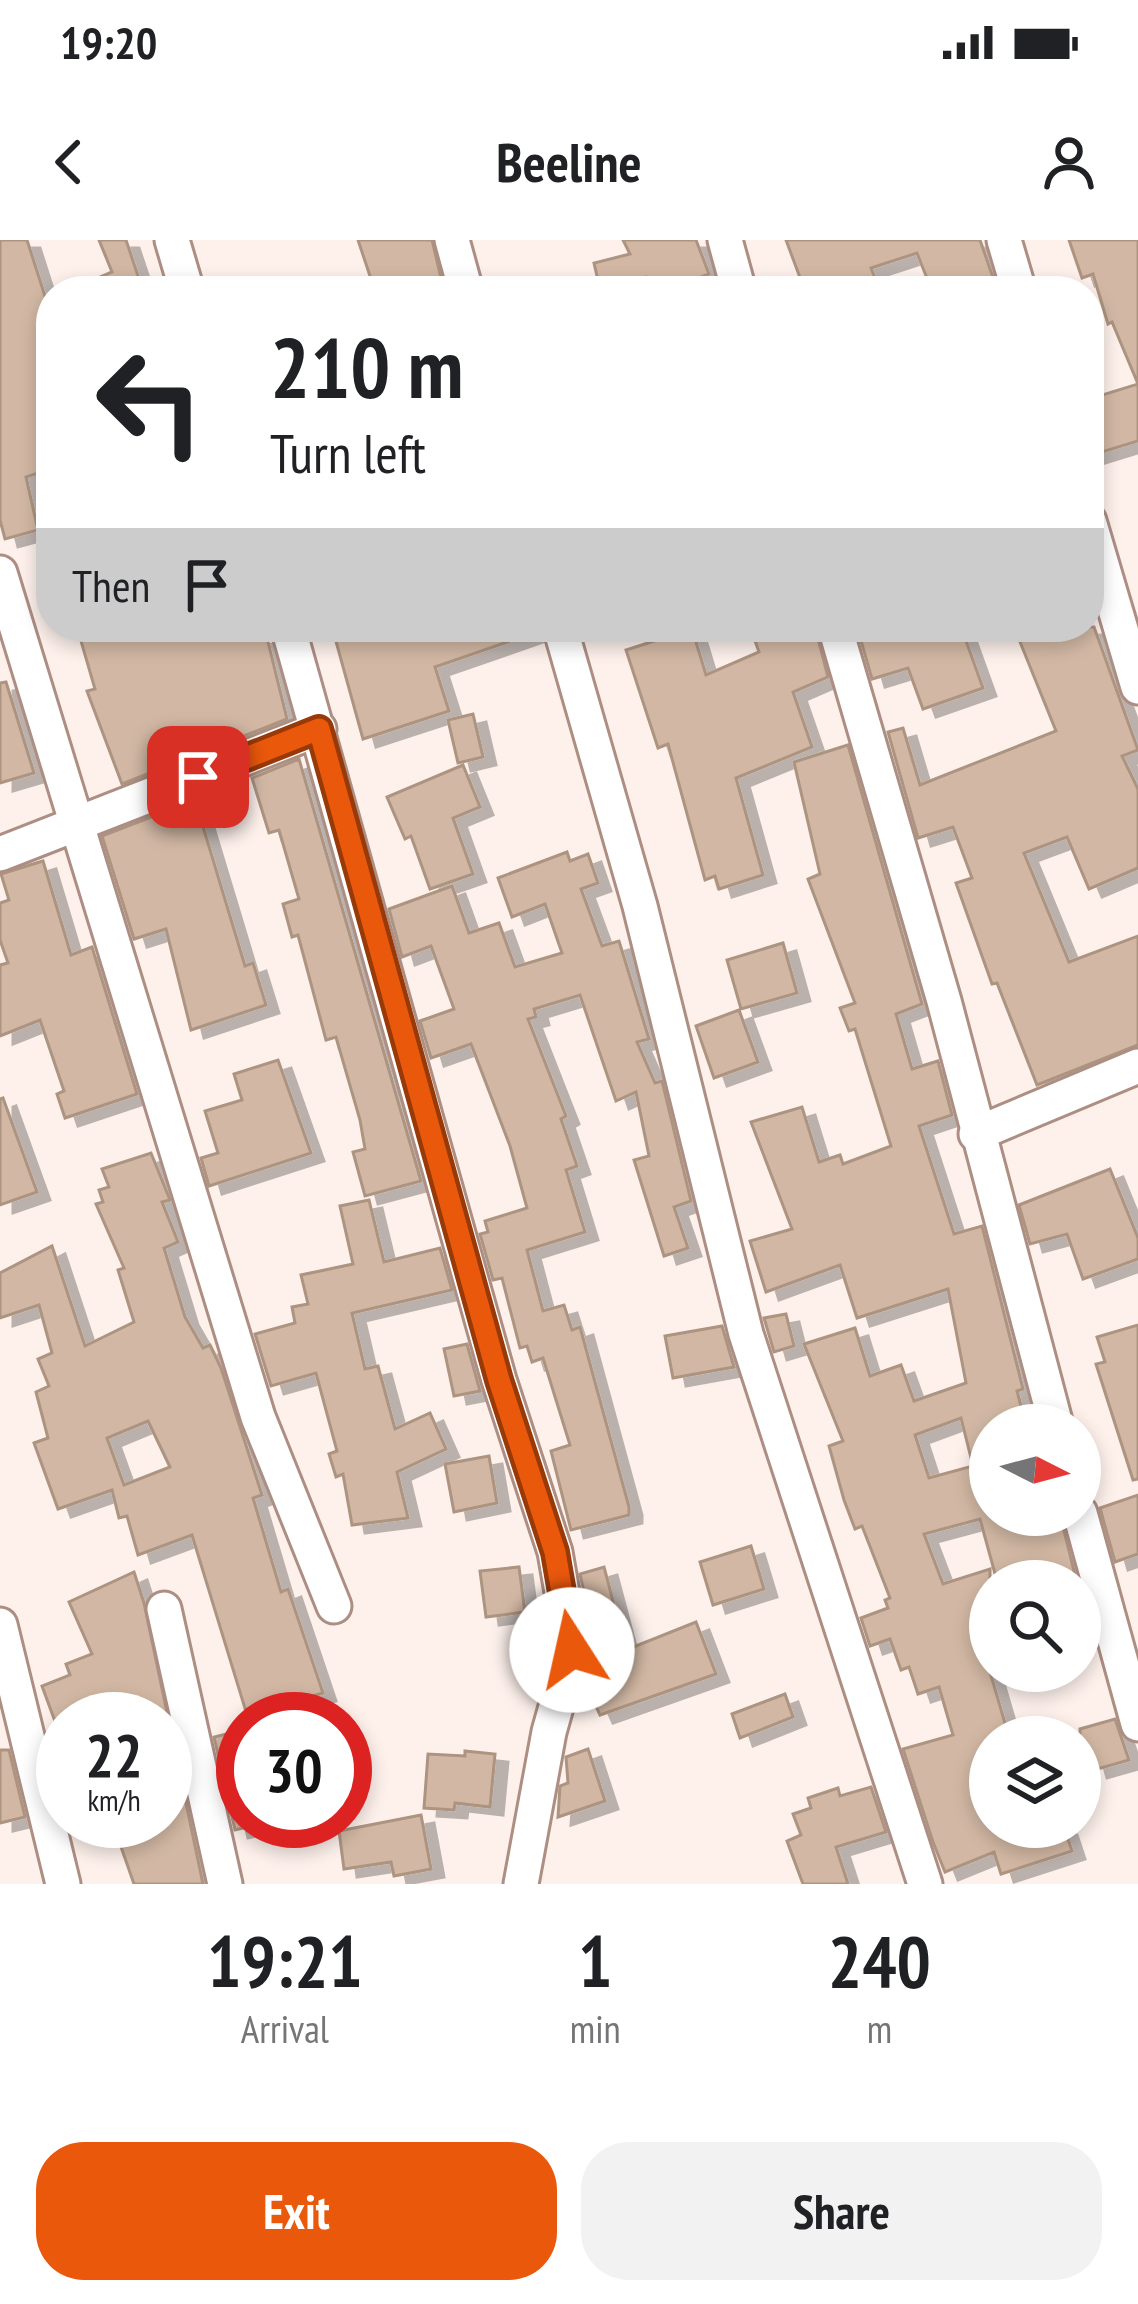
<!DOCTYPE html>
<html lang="en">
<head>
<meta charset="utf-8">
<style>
  :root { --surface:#fff; --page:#f2f2f2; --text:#202124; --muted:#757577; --accent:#ea580c }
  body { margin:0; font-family:"PT Sans Narrow",sans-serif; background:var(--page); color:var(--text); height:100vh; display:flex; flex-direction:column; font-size:45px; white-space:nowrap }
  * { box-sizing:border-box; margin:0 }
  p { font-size:39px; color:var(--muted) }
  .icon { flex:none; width:66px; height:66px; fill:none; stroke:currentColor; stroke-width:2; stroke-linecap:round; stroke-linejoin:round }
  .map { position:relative; height:1644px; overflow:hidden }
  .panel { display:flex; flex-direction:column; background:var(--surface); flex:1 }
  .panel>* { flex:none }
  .top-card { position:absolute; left:36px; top:36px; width:1068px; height:366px; border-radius:48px; box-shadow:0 6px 18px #0003; background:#fff; color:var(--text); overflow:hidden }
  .needle { width:78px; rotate:96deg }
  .buttons { position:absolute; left:969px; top:1164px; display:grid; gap:24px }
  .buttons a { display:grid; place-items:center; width:132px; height:132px; border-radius:50%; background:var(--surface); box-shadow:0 6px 18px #0003; font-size:60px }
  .speed { position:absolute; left:36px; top:1452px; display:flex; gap:24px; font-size:60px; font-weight:700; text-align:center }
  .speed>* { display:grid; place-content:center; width:156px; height:156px; border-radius:50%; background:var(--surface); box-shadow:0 6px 18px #0003; line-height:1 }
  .speed small { font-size:30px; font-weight:400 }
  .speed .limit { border:18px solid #d22; background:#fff; color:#111 }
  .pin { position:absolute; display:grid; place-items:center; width:102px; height:102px; color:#fff; margin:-51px; border-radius:24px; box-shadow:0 6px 18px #0006 }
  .me { position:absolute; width:132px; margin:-66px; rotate:350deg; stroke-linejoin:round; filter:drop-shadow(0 0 9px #0008) }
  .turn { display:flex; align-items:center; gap:42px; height:252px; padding:0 36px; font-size:54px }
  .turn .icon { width:156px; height:156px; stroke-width:2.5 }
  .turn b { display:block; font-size:84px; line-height:102px }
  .then { display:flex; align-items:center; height:114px; padding:0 36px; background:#0003; gap:24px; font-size:45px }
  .eta { display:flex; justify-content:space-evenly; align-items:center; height:204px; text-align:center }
  .eta b { font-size:72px; font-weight:600; line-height:84px }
  .cta { display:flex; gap:24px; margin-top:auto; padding:24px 36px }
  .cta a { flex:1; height:138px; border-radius:48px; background:var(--accent); color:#fff; font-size:48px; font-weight:600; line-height:138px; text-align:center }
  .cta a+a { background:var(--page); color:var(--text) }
  .status { display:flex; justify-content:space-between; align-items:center; height:84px; padding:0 60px; background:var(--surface); direction:ltr }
  .status svg { height:33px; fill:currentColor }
  header { display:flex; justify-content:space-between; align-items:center; height:156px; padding:0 36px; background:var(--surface); font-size:54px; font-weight:600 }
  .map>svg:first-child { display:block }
  .building { fill:#d2b8a4; stroke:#ad9481; stroke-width:3; fill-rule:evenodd; filter:url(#shadow) }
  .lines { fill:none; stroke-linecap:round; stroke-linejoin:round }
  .minor-casing { stroke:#ad8e83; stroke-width:39 }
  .minor { stroke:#fff; stroke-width:33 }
  .route-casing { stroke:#983908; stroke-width:30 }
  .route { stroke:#ea580c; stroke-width:21 }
</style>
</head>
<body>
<div class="status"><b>19:20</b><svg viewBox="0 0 49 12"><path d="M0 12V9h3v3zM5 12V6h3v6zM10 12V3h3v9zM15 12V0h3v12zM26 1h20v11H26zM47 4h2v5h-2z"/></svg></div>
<header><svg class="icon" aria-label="back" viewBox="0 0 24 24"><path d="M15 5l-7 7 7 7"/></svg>Beeline<svg class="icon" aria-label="person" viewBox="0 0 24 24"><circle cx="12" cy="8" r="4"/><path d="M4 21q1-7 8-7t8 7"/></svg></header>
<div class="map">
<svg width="1138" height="1644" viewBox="0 0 1138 1644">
  <defs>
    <filter id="shadow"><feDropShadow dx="13" dy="8" stdDeviation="0" flood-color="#0004"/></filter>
  </defs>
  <rect width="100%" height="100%" fill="#fef1ec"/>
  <!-- building -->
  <g class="building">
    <path d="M0,0h27l24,75v154l-25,8 12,53 -33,9 -5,-19z"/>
    <path d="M99,0h27l17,51h-75l44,-19z"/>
    <path d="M358,0h74l12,51h-69z"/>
    <path d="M623,0h73l13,34 -43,17h-15l-5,-14 -46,12 -6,-26 36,-9z"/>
    <path d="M786,0h194l16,46 -64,5 -15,-38 -46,15 9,23h-75z"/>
    <path d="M1069,0h69v144l-26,-62 -4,2 -15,-50 -11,4z"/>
    <path d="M1138,144v57l-49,15v-57z"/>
    <path d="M128,387h119l3,12 16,-5 21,85 -165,65 -35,-93 8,-2 -14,-48z"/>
    <path d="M332,387h207v4l-104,36 14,44 -86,28z"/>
    <path d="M750,387h65l13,50 -35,15 19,55 -76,31 27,97 -44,14 -4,-13 -10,4 -37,-136 -10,4 -32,-98 66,-21 14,46 53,-23z"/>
    <path d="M857,387h104l22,61 -60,21 -15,-41 -36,11z"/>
    <path d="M1014,387h80l44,123 -16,6 16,33v79l-49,21 -22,-52 -43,16 45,109 69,-26v109l-101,40 -40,-102 -5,1 -36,-101 16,-5 -19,-51 -35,11 -30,-106 15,-4 17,57 136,-54z"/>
    <path d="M6,442l28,91 -34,10v-100z"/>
    <path d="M473,474l10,43 -25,6 -10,-43z"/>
    <path d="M848,505l74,259 -26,10 16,55 26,-8 14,54 -33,11 35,108 28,-8 41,163 -6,2 9,34h-36v90h70l15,60 -18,6h-60l-17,-62 -56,15 19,50 47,-15v103l19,65h-19v90h74l8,24 -71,23 -7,-22 -49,20 -12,-30 -30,-93 50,-14 -14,-48 -21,7 -9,-27 -8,3 -11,-31 -20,7 -9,-28 27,-10 -3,-8 5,-2 -28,-72 -7,3 -11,-29 -15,-54 14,-5 -39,-97 51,-16 15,48 31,-11 13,36 52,-18 -18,-94 -91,29 -17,-53 -74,27 -16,-51 42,-12 -41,-107 51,-15 17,55 21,-7 3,9 48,-18 -36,-117 -6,2 -9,-23 15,-5 -47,-124 12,-5 -26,-112zM961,1178l12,48 -44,12 -14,-43z"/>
    <path d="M299,519l122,422 -56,15 -12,-44 12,-3 -5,-29 -24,-83 -10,3 -28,-105 -6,2 -9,-33 16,-5 -20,-69 -10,3 -17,-55z"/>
    <path d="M463,525l17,42 -27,11 20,56 -43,15 -19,-53 -6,3 -18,-42z"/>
    <path d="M195,560l50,166 8,-3 13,42 -75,25 -25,-101 -32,10 -32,-103z"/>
    <path d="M567,612l3,9 18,-7 10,29 -17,6 21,57 17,-5 30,98 -12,3 18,41 7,-2 29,120 -17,6 14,41 -24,8 -30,-96 15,-4 -13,-64 -20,9 -36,-106 -46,14 2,8 -8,2 38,97 -5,3 16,47 -11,4 19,62 -58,18 16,61 21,-6 8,25 8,-3 49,180v8l-58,15 -20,-79 19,-6 -27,-87 -11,4 -5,-16 -7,2 -18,-70 -9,2 -13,-46 8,-2 -3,-11 42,-13 -17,-62 -39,-102 -40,14 -11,-37 34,-12 -23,-63 -29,11 -13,-48 63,-23 17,47 30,-10 16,44 47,-14 -17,-49 -33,13 -14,-39z"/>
    <path d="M43,621l28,94 21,-8 45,147 -72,24 -8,-24 7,-3 -24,-71 -40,16v-71l8,-2 -8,-23v-37l9,-3 -8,-26z"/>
    <path d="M783,703l14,50 -56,16 -14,-49z"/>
    <path d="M739,770l19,52 -44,16 -18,-52z"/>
    <path d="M278,820l33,93 -102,33 -8,-28 17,-5 -13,-42 37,-11 -8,-26z"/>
    <path d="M3,858l34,94 -37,13v-106z"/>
    <path d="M151,913l19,47 -8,2 16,40 -14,6 21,69 18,31 7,-3 11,23 41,127 -9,3 28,94 7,-3 35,104 -76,22 -55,-180 -54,20 -11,-39 -8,2 -7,-28 -54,19 -24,-66 14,-5 -12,-46 13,-6 -11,-27 14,-6 -13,-48 -39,13v-45l52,-27 33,100 49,-24 -16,-52 6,-2 -28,-64 7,-2 -4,-12 10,-3 -7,-18zM148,1181l22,46 -46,18 -17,-47z"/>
    <path d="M1110,929l28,69v21l-55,20 -16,-45 -37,10 -11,-39z"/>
    <path d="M369,960l15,62 56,-14 12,42 -100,23 13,56 13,-3 17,63 35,-16 16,36 -49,23 11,46 -56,7 -9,-51 -7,3 -7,-23 8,-3 -21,-78 -45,13 -16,-52 40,-11 -3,-16 16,-3 -7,-29 52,-11 -13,-58z"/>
    <path d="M786,1074l8,32 -20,6 -10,-34z"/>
    <path d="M1138,1085v154l-5,1 -37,-116 9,-2 -8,-25z"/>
    <path d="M722,1086l12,41 -61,11 -8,-42z"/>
    <path d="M467,1104l13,47 -26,5 -10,-47z"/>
    <path d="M489,1216l8,47 -43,9 -9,-48z"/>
    <path d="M1138,1255v59l-23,8 -15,-54z"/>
    <path d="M751,1306l13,43 -51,16 -13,-43z"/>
    <path d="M519,1327l6,45 -39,5 -6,-46z"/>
    <path d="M604,1327l22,83 70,-28 20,52 -116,41 -12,-27 16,-7 -24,-107z"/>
    <path d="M134,1332l10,31 59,281h-69l-22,-63h53v-102h-55l-6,-14 -48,19 -14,-38 28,-11 -4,-11 26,-10 -23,-52z"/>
    <path d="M785,1454l8,23 -53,21 -8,-24z"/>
    <path d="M1115,1479l14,41 -35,10 -3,-11 -11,3v-33z"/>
    <path d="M243,1490v98l-8,2 -21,-93z"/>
    <path d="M588,1509l17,52 -47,16 2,-31 8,-3 -2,-26z"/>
    <path d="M0,1510h9l16,67 -25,6z"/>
    <path d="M465,1511l30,3 -5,53 -35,-4 -1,7 -30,-2 4,-54 37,2z"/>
    <path d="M871,1547l15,45 -50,15 12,37h-45l-16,-43 14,-6 -8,-21 18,-6 -3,-10 30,-10 2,8z"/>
    <path d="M421,1575l10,54 -37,7 -3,-14 -47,7 -5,-38z"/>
  </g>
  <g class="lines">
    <!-- minor casing -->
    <g class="minor-casing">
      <g id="minor">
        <path d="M172,0l15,51"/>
        <path d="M452,0l14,51"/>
        <path d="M725,0l14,51"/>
        <path d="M1004,0l15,51"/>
        <path d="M1089,281l49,166"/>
        <path d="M0,333l258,844 76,189"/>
        <path d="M288,387l211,753 56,172 17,98 -23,82 -28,152"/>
        <path d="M560,387l80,279 106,428 179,550"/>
        <path d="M835,387l109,374 112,424"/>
        <path d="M0,614l319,-125"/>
        <path d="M976,894l162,-68"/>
        <path d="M1080,1273l58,211"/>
        <path d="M164,1369l61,275"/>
        <path d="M0,1385l63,259"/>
      </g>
    </g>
    <!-- minor -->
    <use href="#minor" class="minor"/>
  </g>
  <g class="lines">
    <!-- route casing -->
    <g class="route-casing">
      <path id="route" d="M198,537l121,-48 180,651 56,172 17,98"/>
    </g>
    <!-- route -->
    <use href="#route" class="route"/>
  </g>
</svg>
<div class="buttons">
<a><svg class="needle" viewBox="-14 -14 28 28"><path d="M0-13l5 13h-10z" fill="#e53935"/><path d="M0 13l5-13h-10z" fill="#757577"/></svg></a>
<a><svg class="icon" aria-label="search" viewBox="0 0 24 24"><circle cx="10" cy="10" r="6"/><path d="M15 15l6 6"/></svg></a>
<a><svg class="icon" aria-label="layers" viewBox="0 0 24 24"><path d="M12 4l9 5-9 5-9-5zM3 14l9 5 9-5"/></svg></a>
</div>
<div class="speed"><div>22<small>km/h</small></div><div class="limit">30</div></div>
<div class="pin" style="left:198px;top:537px;background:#d93025"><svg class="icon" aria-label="arrive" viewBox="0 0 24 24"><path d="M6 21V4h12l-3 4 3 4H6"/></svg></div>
<svg class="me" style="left:572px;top:1410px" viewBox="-20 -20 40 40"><circle r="19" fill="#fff"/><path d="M0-13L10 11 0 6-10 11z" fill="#ea580c"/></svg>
<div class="top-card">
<div class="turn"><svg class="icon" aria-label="left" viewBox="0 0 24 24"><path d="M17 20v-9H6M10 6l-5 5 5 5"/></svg><div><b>210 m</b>Turn left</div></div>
<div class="then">Then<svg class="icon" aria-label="arrive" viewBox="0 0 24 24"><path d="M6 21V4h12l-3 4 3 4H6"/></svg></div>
</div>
</div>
<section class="panel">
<div class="eta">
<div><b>19:21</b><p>Arrival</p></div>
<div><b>1</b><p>min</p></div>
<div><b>240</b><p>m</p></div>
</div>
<div class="cta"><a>Exit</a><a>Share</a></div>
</section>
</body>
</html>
